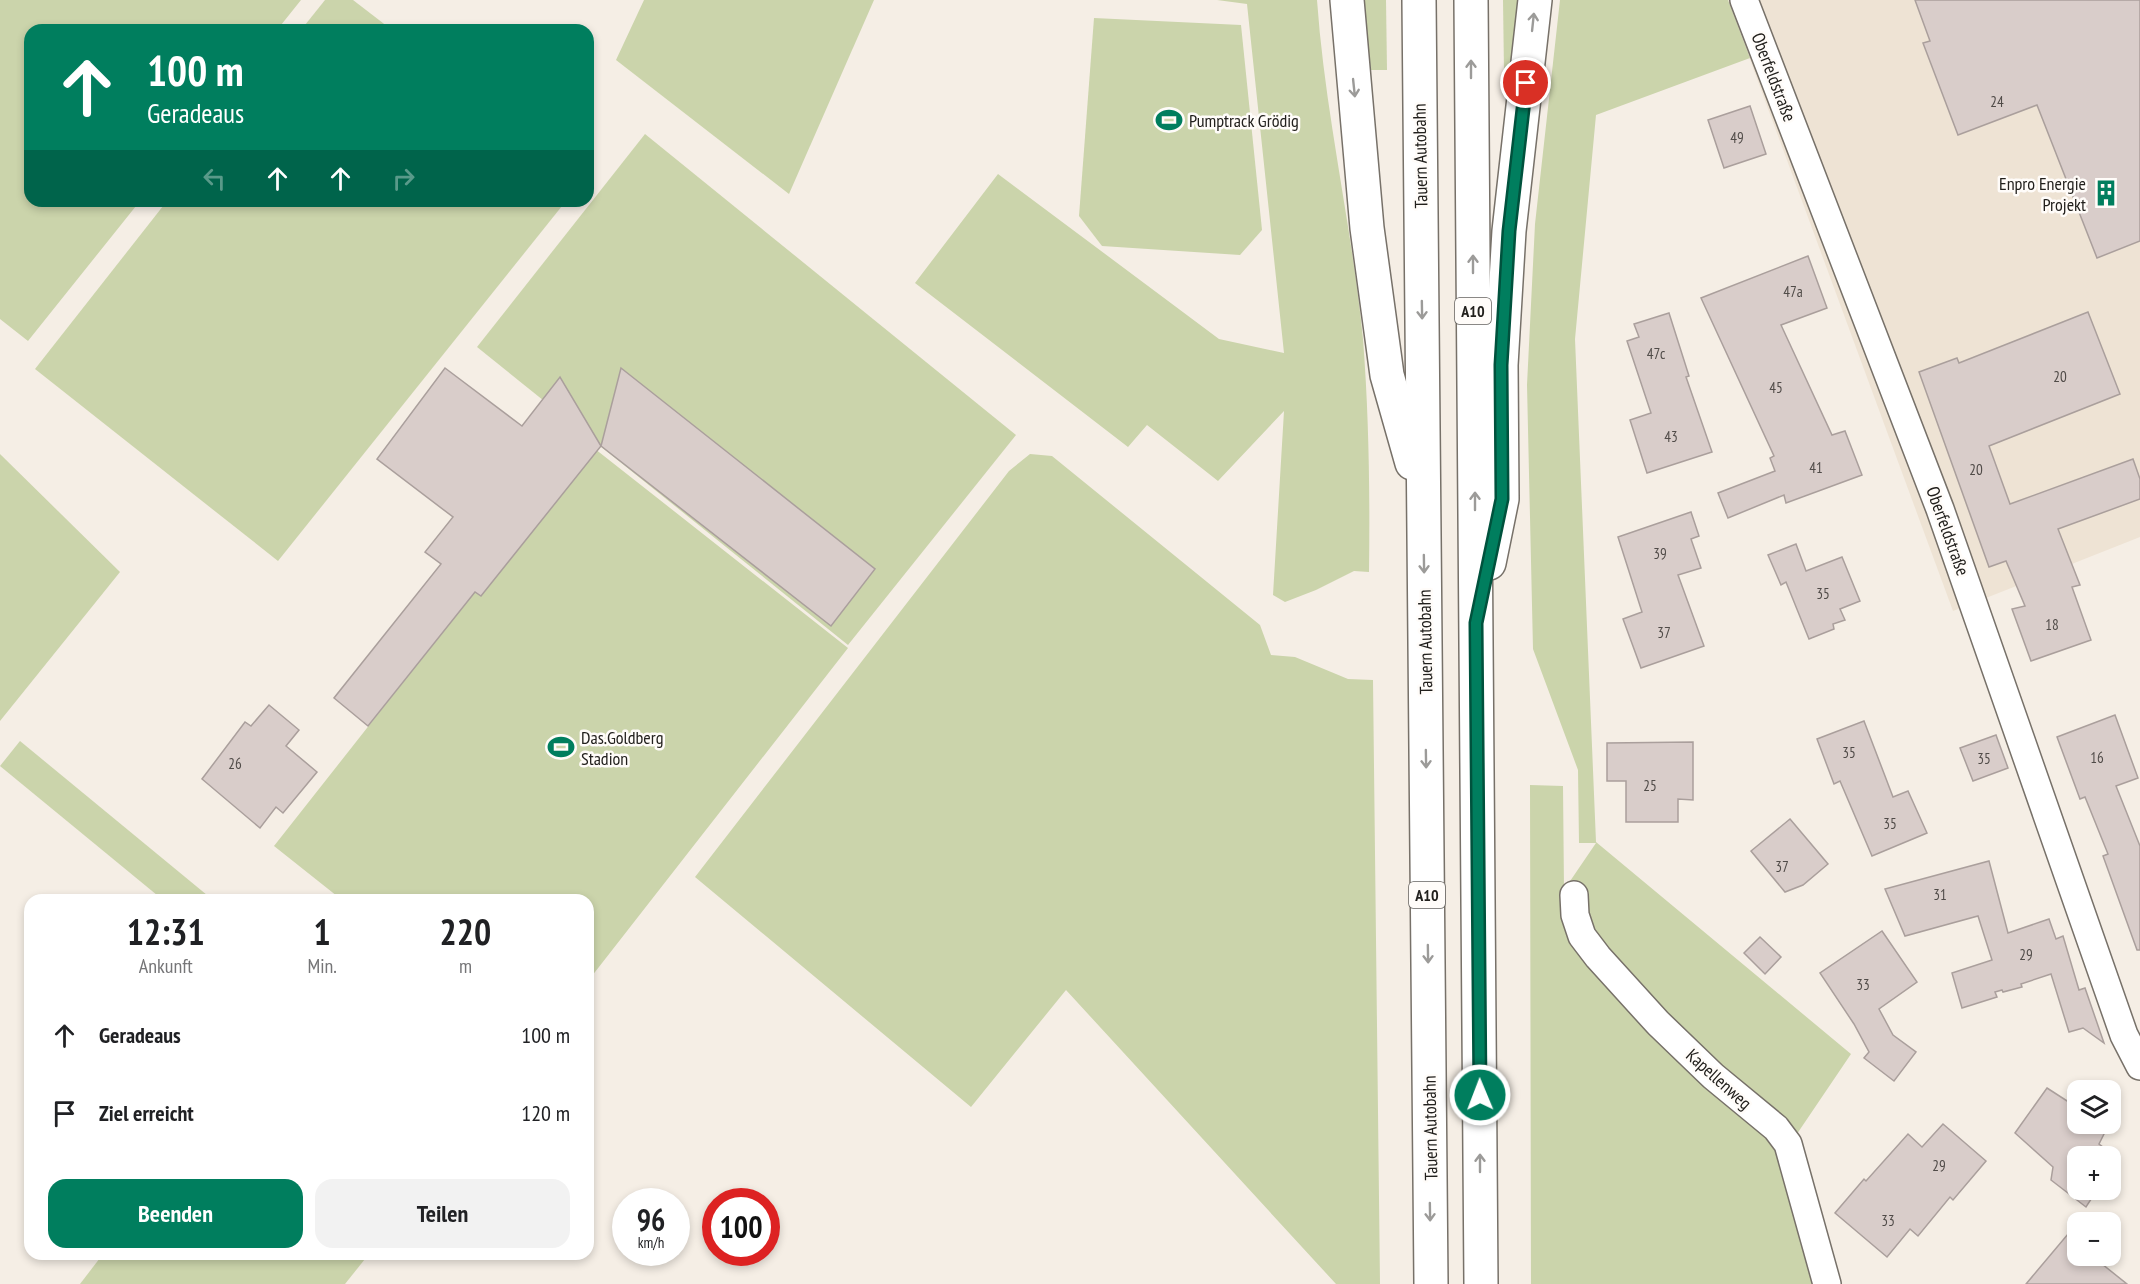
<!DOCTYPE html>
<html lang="de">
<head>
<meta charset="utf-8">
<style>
  :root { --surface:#fff; --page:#f2f2f2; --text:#202124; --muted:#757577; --accent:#007e5e }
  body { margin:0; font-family:"PT Sans Narrow",sans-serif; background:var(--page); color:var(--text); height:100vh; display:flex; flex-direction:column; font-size:22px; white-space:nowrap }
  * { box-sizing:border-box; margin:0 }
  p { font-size:20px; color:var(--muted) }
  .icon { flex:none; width:33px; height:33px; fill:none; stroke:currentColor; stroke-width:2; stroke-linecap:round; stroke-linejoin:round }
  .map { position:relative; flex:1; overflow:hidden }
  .details { position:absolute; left:24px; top:894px; width:570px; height:366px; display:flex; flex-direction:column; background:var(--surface); border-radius:18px; box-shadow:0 3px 9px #0003 }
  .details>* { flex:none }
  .top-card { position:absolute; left:24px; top:24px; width:570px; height:183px; border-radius:18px; box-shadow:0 3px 9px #0003; background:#007e5e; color:#fff; overflow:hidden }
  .fabs { position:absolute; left:2067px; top:1080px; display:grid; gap:12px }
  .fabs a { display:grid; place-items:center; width:54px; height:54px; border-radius:12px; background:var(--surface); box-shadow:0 3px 9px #0003; font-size:30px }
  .speed { position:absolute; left:612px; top:1188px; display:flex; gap:12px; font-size:30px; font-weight:700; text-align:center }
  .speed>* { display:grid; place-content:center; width:78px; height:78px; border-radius:50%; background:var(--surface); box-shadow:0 3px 9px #0003; line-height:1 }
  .speed small { font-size:15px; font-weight:400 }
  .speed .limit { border:9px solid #d22; background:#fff; color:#111 }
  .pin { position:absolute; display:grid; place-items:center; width:51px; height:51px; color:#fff; margin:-26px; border:3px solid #fff; border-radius:50%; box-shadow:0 2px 6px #0007 }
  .me { position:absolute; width:66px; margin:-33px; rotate:359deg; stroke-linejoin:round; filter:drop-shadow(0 0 4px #0008) }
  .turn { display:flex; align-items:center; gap:21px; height:126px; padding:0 24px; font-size:27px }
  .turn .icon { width:78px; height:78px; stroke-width:2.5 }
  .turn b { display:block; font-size:42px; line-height:51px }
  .lanes { display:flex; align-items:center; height:57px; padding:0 24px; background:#0003; justify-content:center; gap:30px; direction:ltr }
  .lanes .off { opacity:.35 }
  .eta { display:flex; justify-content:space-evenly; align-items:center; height:102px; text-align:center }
  .eta b { font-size:36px; font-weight:700; line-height:42px }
  .primary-button { display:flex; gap:12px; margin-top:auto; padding:12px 24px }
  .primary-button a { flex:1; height:69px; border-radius:18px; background:var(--accent); color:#fff; font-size:24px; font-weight:700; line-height:69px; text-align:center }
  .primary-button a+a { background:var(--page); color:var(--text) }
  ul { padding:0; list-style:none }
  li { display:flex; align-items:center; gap:18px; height:78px; padding:0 24px }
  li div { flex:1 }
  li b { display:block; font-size:22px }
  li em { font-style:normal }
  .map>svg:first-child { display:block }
  .built { fill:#eee3d4 }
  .green { fill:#cbd4ab }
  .building { fill:#d9cdca; stroke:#aa9f9c; stroke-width:1.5 }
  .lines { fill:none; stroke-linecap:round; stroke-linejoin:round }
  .street-casing { stroke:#777169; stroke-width:30 }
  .highway-casing { stroke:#777169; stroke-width:36 }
  .street { stroke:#fff; stroke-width:27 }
  .highway { stroke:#fff; stroke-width:33 }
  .oneway { stroke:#9c9b99 }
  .route-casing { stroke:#00523d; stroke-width:15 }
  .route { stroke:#007e5e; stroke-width:10 }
  .labels { text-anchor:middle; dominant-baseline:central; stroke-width:5; stroke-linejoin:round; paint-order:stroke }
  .number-label { font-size:15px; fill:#504b48 }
  .shield { fill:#fffcf9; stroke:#64625f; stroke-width:1.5 }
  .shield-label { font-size:16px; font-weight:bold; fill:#22201d }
  .street-label { font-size:18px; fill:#22201d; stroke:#fffcf9 }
  .poi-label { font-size:18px; fill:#22201d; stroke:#fffcf9; text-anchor:start }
</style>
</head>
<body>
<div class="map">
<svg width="2140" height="1284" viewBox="0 0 2140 1284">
  <rect width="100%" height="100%" fill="#f5eee5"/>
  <!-- built -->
  <path class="built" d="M1728,0h412v537l-187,74z"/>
  <!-- green -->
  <g class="green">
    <path d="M0,0h301l-24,30h-247v171h110l-112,140 -28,-22z"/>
    <path d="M325,0h28l39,30h-91z"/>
    <path d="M644,0h230l-85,194 -173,-134z"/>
    <path d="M1217,0h100c8,114 35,226 46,339 6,77 7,155 6,233l-15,-1 -38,19 -31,12 -12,-7 11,-184 -66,70 -71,-56 -19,22 -213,-164 83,-109 221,165 65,14 -37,-349z"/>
    <path d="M1358,0h28l1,70h-24z"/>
    <path d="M1503,0h19l-12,73 -6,-1z"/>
    <path d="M1560,0h168l22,58 -154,57 -21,224 21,503 255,212 -71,105 37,125h-286l-1,-499 33,1 1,104 32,-47h-17l-1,-73 -45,-121 -6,-264 8,-161z"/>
    <path d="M1094,18l147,7 21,205 -22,25 -138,-9 -23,-30z"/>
    <path d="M645,134l371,301 -168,210 -371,-298z"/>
    <path d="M167,201h399l-288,360 -243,-192z"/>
    <path d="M590,445l258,203 -260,333v-81h-246l-68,-54z"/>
    <path d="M0,454l120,118 -120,149z"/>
    <path d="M1030,454l22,2 208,169 11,30 24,2 53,22 25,1 7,604h-44l-270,-294 -95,117 -276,-230 314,-406z"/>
    <path d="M20,741l193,159h-50l-163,-134z"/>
    <path d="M103,1254h266l-24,30h-265z"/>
  </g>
  <!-- building -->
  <g class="building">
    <path d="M1915,0h225v241l-43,17 -60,-153 -79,30 -35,-92 7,-2z"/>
    <path d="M1750,106l16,48 -42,14 -16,-48z"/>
    <path d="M1808,256l19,52 -46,17 51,110 13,-4 17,44 -76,28 -2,-8 -56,23 -10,-25 57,-22 -5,-13 4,-2 -73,-158z"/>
    <path d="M2088,312l32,82 -131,52 21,58 123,-45 7,20v20l-82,30 22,56 -8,2 19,53 -60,21 -19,-52 13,-3 -19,-45 -17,6 -70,-195 38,-14 2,5z"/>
    <path d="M1669,313l20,63 -3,1 26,75 -65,21 -17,-53 21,-7 -24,-72 12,-4 -5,-13z"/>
    <path d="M445,368l77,58 38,-49 41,69 -120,150 -6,-4 -107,134 -34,-28 107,-134 -16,-12 28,-35 -76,-58z"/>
    <path d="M621,368l254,201 -44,57 -230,-180z"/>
    <path d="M1691,512l8,24 -8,3 10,29 -23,7 26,71 -63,22 -18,-49 19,-7 -24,-75z"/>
    <path d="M1796,544l10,27 36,-14 18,44 -20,8 5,11 -12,4 1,5 -25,10 -23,-57 -5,3 -13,-30z"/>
    <path d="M269,705l30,25 -13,16 31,26 -34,41 -7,-6 -16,21 -58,-49 43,-57 6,4z"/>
    <path d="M2115,715l23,63 -22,8 24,60v104h-3l-34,-94 5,-2 -23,-57 -5,2 -23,-62z"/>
    <path d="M1864,721l29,76 15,-6 19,42 -55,23 -32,-75 -6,3 -17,-45z"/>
    <path d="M1996,735l12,33 -35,13 -13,-33z"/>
    <path d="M1693,742v58l-15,-1v23h-52v-41h-19v-38z"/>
    <path d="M1790,819l38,45 -25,21 -18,7 -34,-41z"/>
    <path d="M1989,861l19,72 41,-14 7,20 7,-3 16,54 6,-2 19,55 -21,-15 -14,4 -18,-58 -30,10 1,3 -19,5 -1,-2 -7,2 2,5 -35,11 -10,-35 40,-13 -14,-44 -73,20 -20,-47z"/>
    <path d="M1882,931l35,51 -38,27 14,26 23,17 -22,29 -30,-23 5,-6 -15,-28 -34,-51z"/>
    <path d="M1760,937l21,20 -16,17 -21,-21z"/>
    <path d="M2047,1088l31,20v16h31l-10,20 17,13 -6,9v-10h-32v34h19l-11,17 -35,-27 2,-13 -38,-34z"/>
    <path d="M1943,1124l43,37 -33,39 -3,-3 -32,39 -8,-7 -23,28 -52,-44 29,-34 2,2 42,-47 14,13z"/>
    <path d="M2068,1234l10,9v13h14l35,28h-101z"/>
  </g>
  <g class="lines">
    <!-- street casing -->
    <g class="street-casing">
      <g id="street">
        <path d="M1744,0l196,509 184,526 16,31"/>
        <path d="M1574,895l1,20 7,21 16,21 60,66 55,53 63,52 12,16 39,140"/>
      </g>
    </g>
    <!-- highway casing -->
    <g class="highway-casing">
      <g id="highway">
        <path d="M1347,0l20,228 20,147 25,88"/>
        <path d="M1419,0l12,1284"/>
        <path d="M1471,0l10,1284"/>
        <path d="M1489,563l13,-64 -1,-134 8,-134 26,-231"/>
      </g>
    </g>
    <!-- street -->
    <use href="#street" class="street"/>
    <!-- highway -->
    <use href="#highway" class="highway"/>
  </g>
  <!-- one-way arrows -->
  <defs><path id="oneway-shaft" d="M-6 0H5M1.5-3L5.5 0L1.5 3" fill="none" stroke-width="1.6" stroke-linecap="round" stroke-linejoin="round" transform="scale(1.5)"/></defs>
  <g class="oneway">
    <use href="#oneway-shaft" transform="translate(1533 22) rotate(-84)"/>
    <use href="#oneway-shaft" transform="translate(1471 69) rotate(-90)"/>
    <use href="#oneway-shaft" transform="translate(1354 88) rotate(84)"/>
    <use href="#oneway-shaft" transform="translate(1473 264) rotate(-90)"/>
    <use href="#oneway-shaft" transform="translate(1422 310) rotate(89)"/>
    <use href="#oneway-shaft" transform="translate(1475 501) rotate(-90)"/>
    <use href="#oneway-shaft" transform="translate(1424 564) rotate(89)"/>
    <use href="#oneway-shaft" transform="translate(1426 759) rotate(89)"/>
    <use href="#oneway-shaft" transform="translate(1428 954) rotate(89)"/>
    <use href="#oneway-shaft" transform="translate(1480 1163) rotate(-90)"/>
    <use href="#oneway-shaft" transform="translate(1430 1212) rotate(89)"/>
  </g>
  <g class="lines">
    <!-- route casing -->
    <g class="route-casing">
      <path id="route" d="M1480,1095l-4,-472 26,-124 -1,-134 8,-134 17,-148"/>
    </g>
    <!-- route -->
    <use href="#route" class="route"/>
  </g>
  <!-- icons -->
  <defs>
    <g id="stadium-bare" transform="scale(2.07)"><path d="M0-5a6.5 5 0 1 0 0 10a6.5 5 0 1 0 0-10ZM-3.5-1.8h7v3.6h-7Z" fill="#007e5e" stroke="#fffcf9" stroke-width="2.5" paint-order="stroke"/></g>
    <g id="building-bare" transform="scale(2.07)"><path d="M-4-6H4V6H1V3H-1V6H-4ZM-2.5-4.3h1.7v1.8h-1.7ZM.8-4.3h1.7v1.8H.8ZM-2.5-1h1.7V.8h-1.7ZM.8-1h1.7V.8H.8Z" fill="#007e5e" stroke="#fffcf9" stroke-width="2.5" paint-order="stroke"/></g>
  </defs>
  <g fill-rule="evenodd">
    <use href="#stadium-bare" x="1169" y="120"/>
    <use href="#building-bare" x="2106" y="193"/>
    <use href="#stadium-bare" x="561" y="747"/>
  </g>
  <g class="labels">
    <!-- number labels -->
    <g class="number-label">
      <text x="1997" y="101">24</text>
      <text x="1737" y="137">49</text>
      <text x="1793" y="291">47a</text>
      <text x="1656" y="353">47c</text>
      <text x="2060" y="376">20</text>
      <text x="1776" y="387">45</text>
      <text x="1671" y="436">43</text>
      <text x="1816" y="467">41</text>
      <text x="1976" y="469">20</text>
      <text x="1660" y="553">39</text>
      <text x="1823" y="593">35</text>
      <text x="2052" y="624">18</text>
      <text x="1664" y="632">37</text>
      <text x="1849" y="752">35</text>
      <text x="2097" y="757">16</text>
      <text x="1984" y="758">35</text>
      <text x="235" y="763">26</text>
      <text x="1650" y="785">25</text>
      <text x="1890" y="823">35</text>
      <text x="1782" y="866">37</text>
      <text x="1940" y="894">31</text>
      <text x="2026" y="954">29</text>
      <text x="1863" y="984">33</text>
      <text x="1939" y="1165">29</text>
      <text x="1888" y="1220">33</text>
    </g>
    <!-- shield labels -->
    <g class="shield">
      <rect x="1455" y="298" width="36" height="26" rx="4.5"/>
      <rect x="1409" y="882" width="36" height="26" rx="4.5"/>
    </g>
    <g class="shield-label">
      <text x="1473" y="311">A10</text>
      <text x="1427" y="895">A10</text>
    </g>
    <!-- street labels -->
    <g class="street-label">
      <text transform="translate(1774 77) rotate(69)">Oberfeldstraße</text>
      <text transform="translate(1420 156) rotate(-91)">Tauern Autobahn</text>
      <text transform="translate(1948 531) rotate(70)">Oberfeldstraße</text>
      <text transform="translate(1425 642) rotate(-91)">Tauern Autobahn</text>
      <text transform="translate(1719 1079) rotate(42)">Kapellenweg</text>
      <text transform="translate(1430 1128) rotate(-91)">Tauern Autobahn</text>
    </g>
    <!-- poi labels -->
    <g class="poi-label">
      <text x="1189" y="120">Pumptrack Grödig</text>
      <text x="2086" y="183" text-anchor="end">Enpro Energie<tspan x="2086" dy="21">Projekt</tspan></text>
      <text x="581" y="737">Das.Goldberg<tspan x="581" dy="21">Stadion</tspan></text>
    </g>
  </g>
</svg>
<div class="fabs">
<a><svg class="icon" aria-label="layers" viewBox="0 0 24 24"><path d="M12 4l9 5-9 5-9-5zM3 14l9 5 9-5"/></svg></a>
<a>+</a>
<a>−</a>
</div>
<div class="speed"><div>96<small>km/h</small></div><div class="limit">100</div></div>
<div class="pin" style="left:1526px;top:83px;background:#d93025"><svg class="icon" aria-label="arrive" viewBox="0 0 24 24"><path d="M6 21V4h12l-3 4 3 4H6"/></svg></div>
<svg class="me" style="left:1480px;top:1095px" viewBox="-20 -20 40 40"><circle r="17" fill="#007e5e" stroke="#fff" stroke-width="3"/><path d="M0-11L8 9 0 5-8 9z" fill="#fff"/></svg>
<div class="top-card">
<div class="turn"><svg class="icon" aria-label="ahead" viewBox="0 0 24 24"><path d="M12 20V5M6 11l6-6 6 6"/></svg><div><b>100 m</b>Geradeaus</div></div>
<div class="lanes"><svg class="icon off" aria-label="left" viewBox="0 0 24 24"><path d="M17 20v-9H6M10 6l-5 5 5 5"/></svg><svg class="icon" aria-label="ahead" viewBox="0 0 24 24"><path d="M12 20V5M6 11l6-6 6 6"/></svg><svg class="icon" aria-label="ahead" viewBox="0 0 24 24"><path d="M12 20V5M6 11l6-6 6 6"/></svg><svg class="icon off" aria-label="right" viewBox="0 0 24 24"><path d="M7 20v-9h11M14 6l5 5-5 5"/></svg></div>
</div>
<section class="details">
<div class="eta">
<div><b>12:31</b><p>Ankunft</p></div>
<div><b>1</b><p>Min.</p></div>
<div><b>220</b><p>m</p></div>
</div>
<ul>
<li><svg class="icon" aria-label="ahead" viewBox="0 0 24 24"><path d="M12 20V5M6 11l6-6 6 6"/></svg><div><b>Geradeaus</b></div><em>100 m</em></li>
<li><svg class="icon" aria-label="arrive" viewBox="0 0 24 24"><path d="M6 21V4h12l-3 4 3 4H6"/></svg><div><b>Ziel erreicht</b></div><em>120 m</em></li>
</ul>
<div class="primary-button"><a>Beenden</a><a>Teilen</a></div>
</section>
</div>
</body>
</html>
